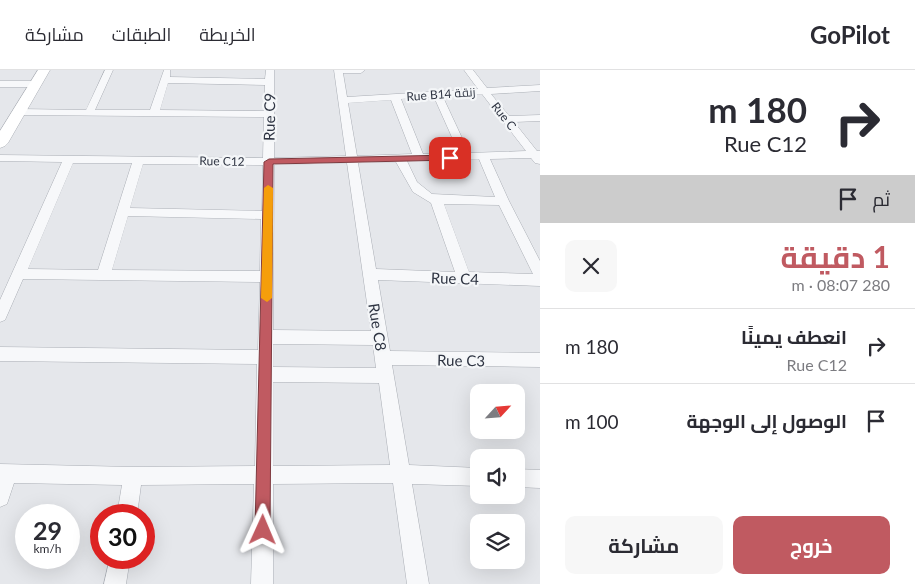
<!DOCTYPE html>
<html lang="ar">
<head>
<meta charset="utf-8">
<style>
  :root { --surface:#fff; --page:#f7f7f7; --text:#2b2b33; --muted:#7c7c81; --line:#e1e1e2; --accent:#c05a61 }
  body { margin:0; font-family:Lato,Cairo,sans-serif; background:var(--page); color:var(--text); direction:rtl; height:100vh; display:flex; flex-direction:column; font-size:19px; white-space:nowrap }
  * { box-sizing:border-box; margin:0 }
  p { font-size:16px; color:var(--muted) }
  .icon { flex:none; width:28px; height:28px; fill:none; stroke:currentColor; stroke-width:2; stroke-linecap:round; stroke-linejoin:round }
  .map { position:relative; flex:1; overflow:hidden; direction:ltr }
  .sheet { display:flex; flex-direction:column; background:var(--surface); width:375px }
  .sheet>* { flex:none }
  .hud { background:#fff; color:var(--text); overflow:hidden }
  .needle { width:32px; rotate:64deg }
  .tools { position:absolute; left:470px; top:314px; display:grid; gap:10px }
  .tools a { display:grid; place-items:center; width:55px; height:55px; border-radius:10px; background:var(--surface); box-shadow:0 5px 20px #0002; font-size:25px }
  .speed { position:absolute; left:15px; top:434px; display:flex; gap:10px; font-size:25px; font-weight:700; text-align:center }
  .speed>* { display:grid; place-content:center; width:65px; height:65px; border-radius:50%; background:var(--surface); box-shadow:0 5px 20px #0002; line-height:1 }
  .speed small { font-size:12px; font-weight:400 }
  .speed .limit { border:8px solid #d22; background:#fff; color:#111 }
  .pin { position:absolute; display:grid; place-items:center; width:42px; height:42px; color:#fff; margin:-21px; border-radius:10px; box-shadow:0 2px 8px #0006 }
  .me { position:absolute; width:55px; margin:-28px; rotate:1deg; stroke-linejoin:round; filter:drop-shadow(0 0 4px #0008) }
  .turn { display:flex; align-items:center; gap:18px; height:105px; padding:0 25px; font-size:22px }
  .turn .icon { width:65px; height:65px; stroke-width:2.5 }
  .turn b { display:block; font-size:35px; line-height:42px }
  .then { display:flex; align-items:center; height:48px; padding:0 25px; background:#0003; gap:10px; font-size:19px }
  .round { display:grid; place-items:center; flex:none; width:52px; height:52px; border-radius:10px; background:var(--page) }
  .headline { display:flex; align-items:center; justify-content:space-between; height:85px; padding:0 25px }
  h1 { font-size:30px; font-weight:700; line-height:38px; color:var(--accent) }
  .primary-button { display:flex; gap:10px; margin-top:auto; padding:10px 25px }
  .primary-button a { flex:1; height:58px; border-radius:10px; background:var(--accent); color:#fff; font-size:20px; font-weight:700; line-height:58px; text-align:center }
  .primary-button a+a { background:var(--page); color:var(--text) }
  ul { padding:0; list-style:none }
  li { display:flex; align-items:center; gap:15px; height:75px; padding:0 25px; border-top:1px solid var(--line) }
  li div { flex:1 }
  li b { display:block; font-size:19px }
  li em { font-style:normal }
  header { display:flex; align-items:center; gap:30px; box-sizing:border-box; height:70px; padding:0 25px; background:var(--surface); border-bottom:1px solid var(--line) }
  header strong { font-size:24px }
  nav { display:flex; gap:28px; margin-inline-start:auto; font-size:18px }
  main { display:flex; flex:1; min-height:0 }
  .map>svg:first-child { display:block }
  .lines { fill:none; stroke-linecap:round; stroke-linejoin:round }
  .street-casing { stroke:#aaaeb5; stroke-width:1 }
  .secondary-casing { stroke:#aaaeb5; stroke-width:1 }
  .street { fill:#f7f8fa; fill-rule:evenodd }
  .secondary { fill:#fff; fill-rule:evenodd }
  .route { fill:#c05a61; stroke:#7d3a3f }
  .slow { fill:#f59e0b }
  .labels { text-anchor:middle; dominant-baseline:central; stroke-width:4.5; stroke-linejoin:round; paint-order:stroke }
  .far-street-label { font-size:12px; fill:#2e3442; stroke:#f4f6f8 }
  .street-label { font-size:15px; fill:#2e3442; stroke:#f4f6f8 }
</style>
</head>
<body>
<header>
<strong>GoPilot</strong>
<nav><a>الخريطة</a><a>الطبقات</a><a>مشاركة</a></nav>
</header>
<main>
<section class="sheet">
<div class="hud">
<div class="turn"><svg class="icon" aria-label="right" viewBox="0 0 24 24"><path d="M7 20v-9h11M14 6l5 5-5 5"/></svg><div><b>180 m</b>Rue C12</div></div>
<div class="then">ثم<svg class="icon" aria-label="arrive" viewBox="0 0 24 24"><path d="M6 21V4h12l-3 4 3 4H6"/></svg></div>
</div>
<div class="headline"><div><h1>1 دقيقة</h1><p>280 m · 08:07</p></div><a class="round"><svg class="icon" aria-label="close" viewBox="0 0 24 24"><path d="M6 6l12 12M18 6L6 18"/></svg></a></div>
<ul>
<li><svg class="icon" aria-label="right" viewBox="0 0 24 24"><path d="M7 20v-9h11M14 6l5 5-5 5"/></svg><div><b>انعطف يمينًا</b><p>Rue C12</p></div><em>180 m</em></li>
<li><svg class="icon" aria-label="arrive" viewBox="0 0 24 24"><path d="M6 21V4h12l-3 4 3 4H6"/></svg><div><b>الوصول إلى الوجهة</b></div><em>100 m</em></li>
</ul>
<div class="primary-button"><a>خروج</a><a>مشاركة</a></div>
</section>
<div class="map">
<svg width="540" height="514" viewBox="0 0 540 514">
  <rect width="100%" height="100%" fill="#e5e7eb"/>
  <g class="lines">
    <!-- street casing -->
    <g class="street-casing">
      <g id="street">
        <path d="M105,0h8l-18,40h55l14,-40h6v7l95,2 1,-9h8v88l72,-2 -12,-86h31l-4,3h-18l4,24 131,-8 -14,-19h9l14,18 53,-3v6l-49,3 18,22 31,-1v6l-26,1 23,29h3v13l-5,-1 -4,-5 -41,1 19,42 31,60v25l-162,-6 12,71 150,2v14l-148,-2 17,100 70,3v18l-67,-2 17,100h-22l-14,-101 -120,1v100h-22l3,-100 -113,1 -4,30h-20l5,-30 -108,-2 -7,21 -7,3v-43l133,3 122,-1 2,-102 -257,-3v-14l258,3 2,-68 -237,-3 -18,41 -5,2v-22l62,-138 -62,-1v-6l263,3 1,-41 -245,-2 -5,-3 5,-3 67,1zM168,13l97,2 -1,26 -104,-1zM482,24l44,57 -57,2 -26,-56zM434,27l25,56 -36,1 -22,-55zM391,30l21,54 -55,2 -9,-53zM479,89l16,38 -63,-3 -15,-12 -10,-21zM396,92l17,30 18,11 24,69 -79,-3 -18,-106zM73,93h59l-34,107 -70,-1zM347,93l24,168 -98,-1 1,-165zM143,94l120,1 -1,46 -132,-3zM444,134l55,1 34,69 -64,-2zM128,146l133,3 -1,52 -148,-1zM273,274l100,1 3,23 -103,-1zM273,312l106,1 11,82 -117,1z"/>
        <path d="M0,11h35l5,3 -5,3h-35z"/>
        <path d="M516,399l24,1v18l-24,-1z"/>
        <path d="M110,488h20l-4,26h-22z"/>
      </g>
    </g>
    <!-- secondary casing -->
    <g class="secondary-casing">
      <path id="secondary" d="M38,0h12l-42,73 -3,3 -5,2v-17z"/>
    </g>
    <!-- street -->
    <use href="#street" class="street"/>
    <!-- secondary -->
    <use href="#secondary" class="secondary"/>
  </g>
  <!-- route -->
  <path class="route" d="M450,85l5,3 -2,2 -180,4 -3,366 -2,5 -5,3 -5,-3 -3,-5 9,-368 5,-3z"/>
  <!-- slow -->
  <path class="slow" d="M268,115l5,3 -1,110 -5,4 -6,-4 3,-110z"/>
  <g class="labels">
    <!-- far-street labels -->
    <g class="far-street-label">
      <text transform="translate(441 24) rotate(-4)">Rue B14 زنقة</text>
      <text transform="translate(504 46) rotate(52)">Rue C</text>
      <text transform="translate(222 91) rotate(1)">Rue C12</text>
    </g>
    <!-- street labels -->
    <g class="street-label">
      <text transform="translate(269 47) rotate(-89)">Rue C9</text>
      <text transform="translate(455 208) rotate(2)">Rue C4</text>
      <text transform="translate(378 257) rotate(81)">Rue C8</text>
      <text transform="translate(461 290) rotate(1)">Rue C3</text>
    </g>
  </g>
</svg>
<div class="tools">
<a><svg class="needle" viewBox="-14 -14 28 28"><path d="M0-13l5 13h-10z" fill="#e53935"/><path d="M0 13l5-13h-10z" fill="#7c7c81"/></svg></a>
<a><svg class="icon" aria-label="sound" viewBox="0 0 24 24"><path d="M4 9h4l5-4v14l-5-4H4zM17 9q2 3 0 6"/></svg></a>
<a><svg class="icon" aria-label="layers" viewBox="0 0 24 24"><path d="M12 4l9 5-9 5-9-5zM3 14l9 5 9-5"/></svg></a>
</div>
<div class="speed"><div>29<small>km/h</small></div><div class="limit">30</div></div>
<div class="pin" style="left:450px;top:88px;background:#d93025"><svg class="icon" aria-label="arrive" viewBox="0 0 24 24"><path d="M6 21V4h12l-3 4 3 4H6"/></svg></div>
<svg class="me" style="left:263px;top:460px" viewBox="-20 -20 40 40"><path d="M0-17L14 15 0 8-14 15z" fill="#c05a61" stroke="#fff" stroke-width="4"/></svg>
</div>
</main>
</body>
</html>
